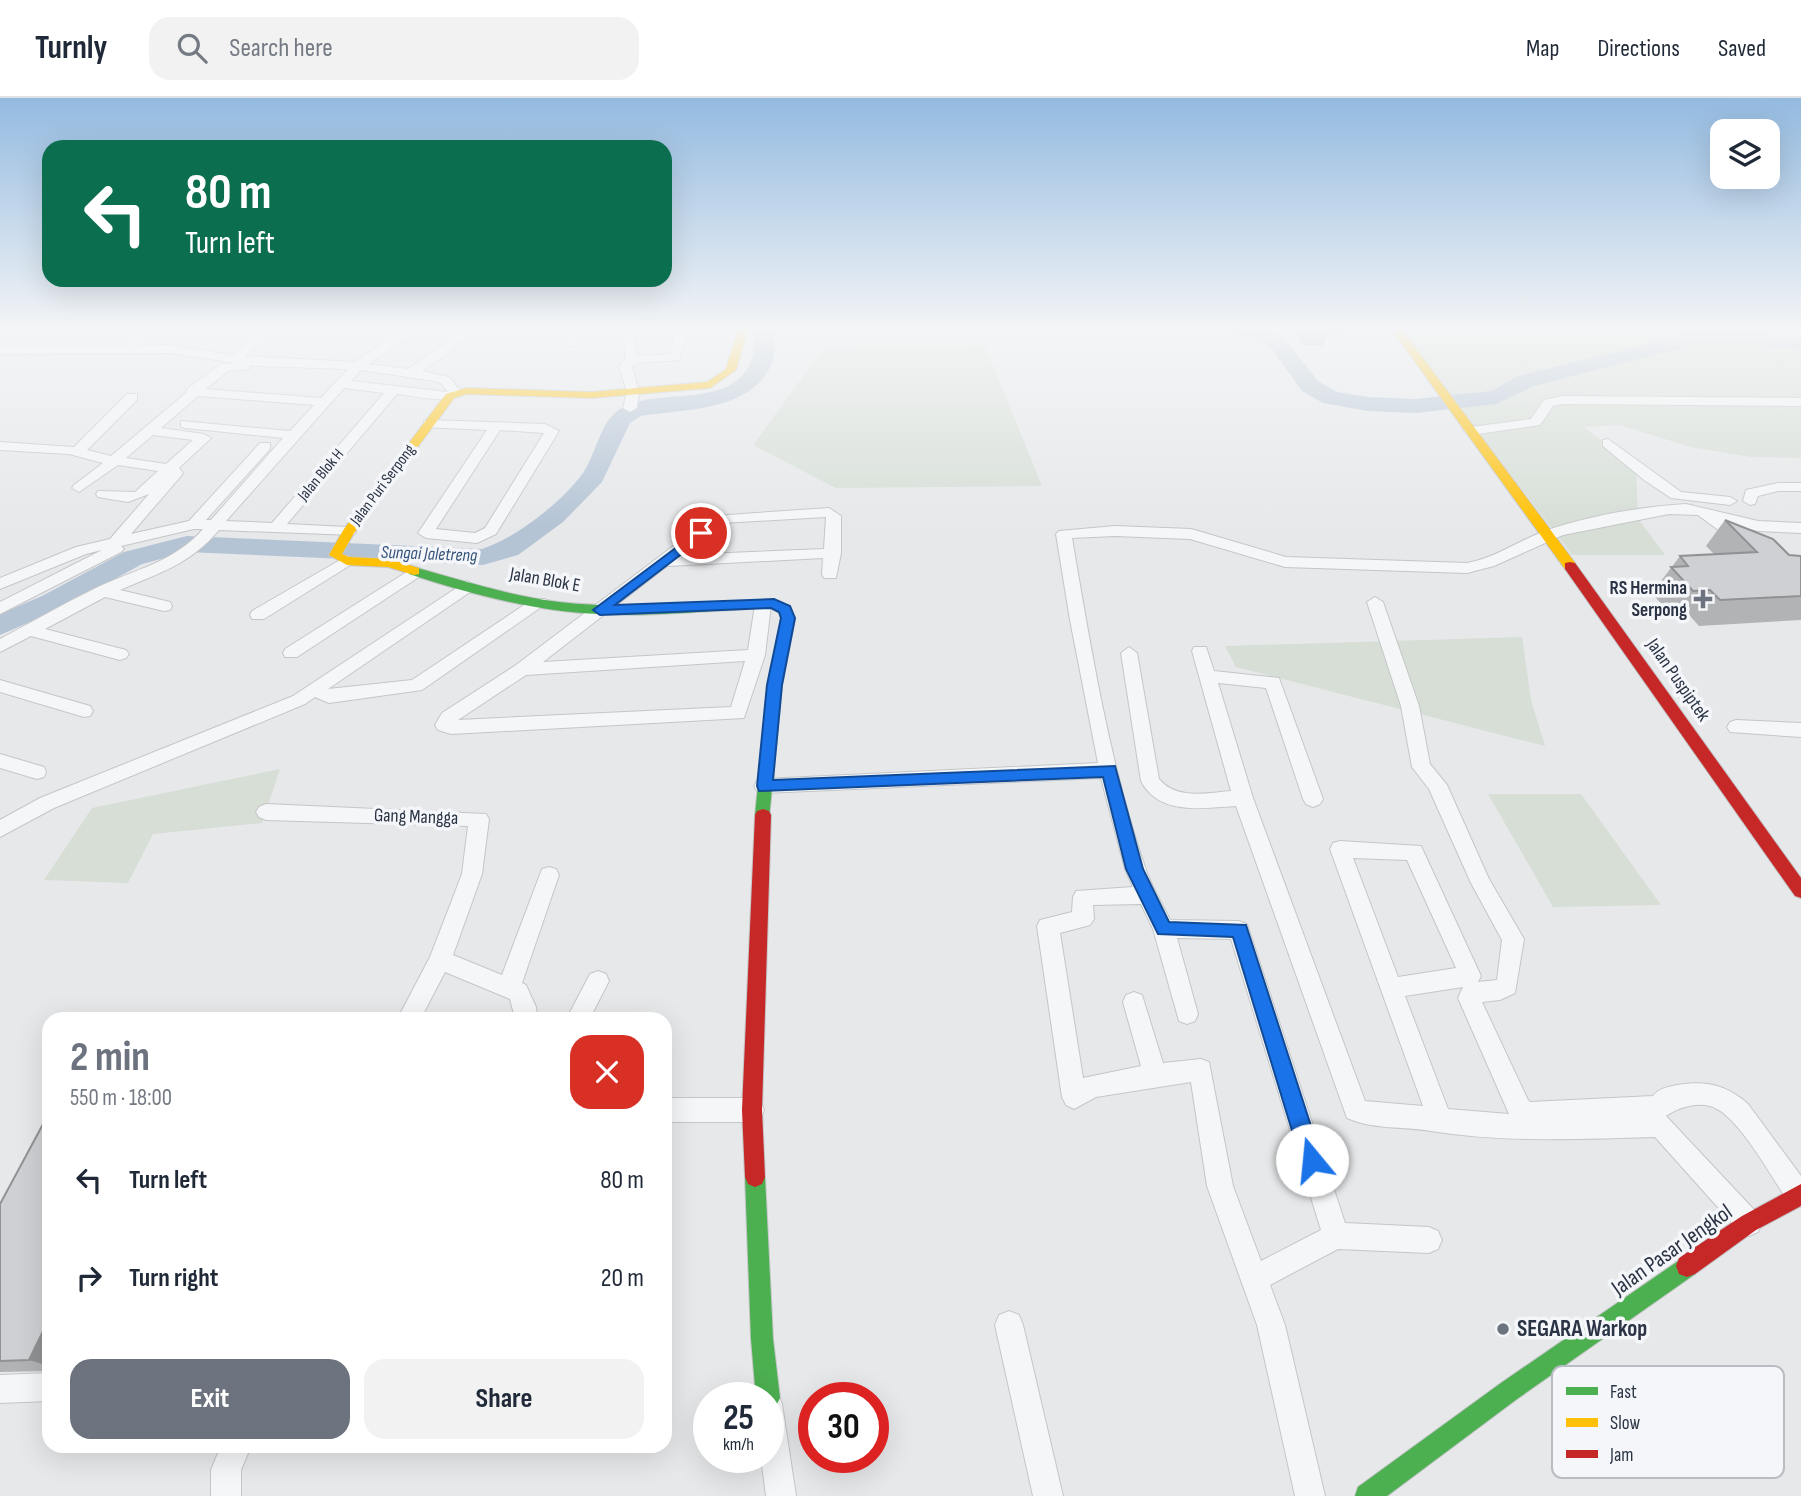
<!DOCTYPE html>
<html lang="en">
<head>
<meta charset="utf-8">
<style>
  :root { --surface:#fff; --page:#f2f2f3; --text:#1f2937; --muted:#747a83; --line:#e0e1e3; --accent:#6c737f }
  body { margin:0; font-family:"Sofia Sans Condensed",sans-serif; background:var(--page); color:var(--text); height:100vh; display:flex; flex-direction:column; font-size:26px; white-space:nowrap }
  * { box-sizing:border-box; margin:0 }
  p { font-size:23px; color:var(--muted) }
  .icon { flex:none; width:38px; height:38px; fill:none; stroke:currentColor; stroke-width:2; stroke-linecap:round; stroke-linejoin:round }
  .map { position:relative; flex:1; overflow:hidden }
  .sheet { position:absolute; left:42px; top:914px; width:630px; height:441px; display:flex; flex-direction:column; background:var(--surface); border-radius:21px; box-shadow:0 7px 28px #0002 }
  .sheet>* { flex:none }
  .banner { position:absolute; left:42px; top:42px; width:630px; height:147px; border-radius:21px; box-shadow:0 7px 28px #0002; background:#0b6e4f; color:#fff; overflow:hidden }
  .controls { position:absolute; left:1710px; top:21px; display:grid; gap:14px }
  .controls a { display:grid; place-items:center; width:70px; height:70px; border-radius:14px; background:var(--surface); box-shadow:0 7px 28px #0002; font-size:35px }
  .speed { position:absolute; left:693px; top:1284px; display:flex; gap:14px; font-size:35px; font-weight:700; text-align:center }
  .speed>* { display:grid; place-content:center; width:91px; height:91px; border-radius:50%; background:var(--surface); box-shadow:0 7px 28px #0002; line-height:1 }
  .speed small { font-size:18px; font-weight:400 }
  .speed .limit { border:10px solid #d22; background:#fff; color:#111 }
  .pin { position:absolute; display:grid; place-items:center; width:60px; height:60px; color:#fff; margin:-30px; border:4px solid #fff; border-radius:50%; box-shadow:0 2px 7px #0007 }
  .me { position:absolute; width:77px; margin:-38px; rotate:343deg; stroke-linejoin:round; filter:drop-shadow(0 0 5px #0008) }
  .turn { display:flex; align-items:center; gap:24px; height:147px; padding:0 28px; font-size:32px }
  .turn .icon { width:91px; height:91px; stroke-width:2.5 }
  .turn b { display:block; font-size:49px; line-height:60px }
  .round { display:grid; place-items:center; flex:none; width:74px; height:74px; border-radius:21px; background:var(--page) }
  .summary { display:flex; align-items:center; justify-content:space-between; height:119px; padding:0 28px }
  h1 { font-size:42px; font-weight:700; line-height:52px; color:var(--accent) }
  .primary-button { display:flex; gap:14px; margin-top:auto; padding:14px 28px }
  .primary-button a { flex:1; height:80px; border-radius:21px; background:var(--accent); color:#fff; font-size:28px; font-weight:700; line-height:80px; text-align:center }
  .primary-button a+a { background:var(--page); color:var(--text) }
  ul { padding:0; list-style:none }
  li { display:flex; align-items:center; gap:21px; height:98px; padding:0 28px }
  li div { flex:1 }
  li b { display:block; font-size:26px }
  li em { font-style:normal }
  header { display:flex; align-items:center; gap:42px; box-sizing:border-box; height:98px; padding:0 35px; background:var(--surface); border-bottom:2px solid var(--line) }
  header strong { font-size:33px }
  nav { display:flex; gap:38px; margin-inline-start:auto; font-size:24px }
  .search { width:490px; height:63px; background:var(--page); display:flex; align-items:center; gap:18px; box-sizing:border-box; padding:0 24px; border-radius:21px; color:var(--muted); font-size:26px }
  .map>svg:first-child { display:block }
  .green { fill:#d6ded6 }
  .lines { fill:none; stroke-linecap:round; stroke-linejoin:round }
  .river { fill:#b4c4d5; fill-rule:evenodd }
  .street-casing { stroke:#c4c6c8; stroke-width:2 }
  .fast-casing { stroke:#c4c6c8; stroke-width:2 }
  .slow-casing { stroke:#c4c6c8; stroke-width:2 }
  .jam-casing { stroke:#c4c6c8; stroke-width:2 }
  .street { fill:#f5f6f7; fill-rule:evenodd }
  .fast { fill:#4caf50; fill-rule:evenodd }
  .slow { fill:#ffc107; fill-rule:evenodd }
  .jam { fill:#c62828; fill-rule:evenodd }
  .wall { fill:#b1b3b5 }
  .shaded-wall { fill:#909294 }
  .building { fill:#ced0d3; stroke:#909294; stroke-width:2 }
  .route { fill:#1a73e8; stroke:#114b97; stroke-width:2 }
  .poi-dot { fill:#6c737f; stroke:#f4f6f9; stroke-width:2.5 }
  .labels { text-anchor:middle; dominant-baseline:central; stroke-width:7; stroke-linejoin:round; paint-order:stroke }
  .far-street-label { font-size:16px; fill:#2b3445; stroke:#f4f6f9 }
  .far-water-label { font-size:18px; font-style:italic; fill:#34527a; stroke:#f4f6f9 }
  .street-label { font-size:19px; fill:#2b3445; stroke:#f4f6f9 }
  .poi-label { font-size:19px; font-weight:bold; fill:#2b3445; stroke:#f4f6f9; text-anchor:end }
  .near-street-label { font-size:23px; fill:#2b3445; stroke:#f4f6f9 }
  .near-poi-label { font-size:23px; font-weight:bold; fill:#2b3445; stroke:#f4f6f9; text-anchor:start }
  .key { fill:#f4f6f9; stroke:#b8bcc3; stroke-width:2 }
  .key-label { font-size:19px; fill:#2b3445 }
</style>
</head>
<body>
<header>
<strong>Turnly</strong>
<div class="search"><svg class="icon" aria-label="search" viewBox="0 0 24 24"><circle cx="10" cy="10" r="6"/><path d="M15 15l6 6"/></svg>Search here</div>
<nav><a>Map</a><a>Directions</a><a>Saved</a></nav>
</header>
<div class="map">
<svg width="1801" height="1398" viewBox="0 0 1801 1398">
  <rect width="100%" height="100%" fill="#e6e8ea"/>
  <!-- green -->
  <g class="green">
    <path d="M1434,232h367v128l-50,-1 -61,-10 -70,-22 -36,2 52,40 2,52 27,36h-93l-167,-221z"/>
    <path d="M984,246l58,142 -206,2 -83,-43 70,-96z"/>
    <path d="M1522,539l9,63 14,46 -309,-79 -11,-21z"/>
    <path d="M280,671l-18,54 -109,11 -25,49 -84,-3 48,-72z"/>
    <path d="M1488,696h93l80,111 -108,2z"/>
  </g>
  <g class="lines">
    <!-- river -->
    <g class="river">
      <path d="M754,232h20c0,10 2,24 -2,33 -20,49 -88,46 -131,53l-11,7 -28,59 -39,40 -45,33 -35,10 -296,-13 -45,12 -80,44 -62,27v-21l42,-18 82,-44 63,-16 295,13c34,-11 80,-47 101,-76 11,-16 17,-45 29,-57 32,-35 115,-1 139,-54 4,-8 2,-23 3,-32z"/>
      <path d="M1227,232h41l15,7 35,44 19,11 31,5 48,2 75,-8 27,-15 171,-42 21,-2 91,5v12l-91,-5 -21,2 -155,40 -38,18 -80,9 -48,-2 -45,-8 -21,-12 -33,-46 -14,-6 -25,-5z"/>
    </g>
    <!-- street casing -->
    <g class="street-casing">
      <g id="street">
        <path d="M0,232h8l-8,5z"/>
        <path d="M143,232h14l-19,16 31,-1 63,10 31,-25h14l-32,26 110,6 48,-32h14l-48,34 39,5 34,-23 17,-16h13l-22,22 -28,19 27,6 13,16c-15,12 -45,3 -65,1l-110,130 61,3 8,5 -3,3 -134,-5c-30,35 -58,42 -99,60l50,12 2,4 -2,4 -6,1 -59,-14 -60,32 81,21 3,4 -3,4 -6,2 -89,-24 -31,16v-13c32,-17 63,-35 96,-51 37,-18 79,-26 107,-59h-9l-73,17 3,3 -3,3 -121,62v-12l102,-52 -16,4 -86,35v-11l76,-31 34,-8 39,-45 -21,8 -30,-5 -2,-3 2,-3 37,1 23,-21 -40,-6 -39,27 -7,-4 2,-3 29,-22 -34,-9 -69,-4v-8l74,5 53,-53h10v6l-50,50 24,6 75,-63 1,-4 34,-25 15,-1 -67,-10 -169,1v-8h122zM250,267l7,1 91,3 -27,29 -115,-9 22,-18 21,-2zM361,272l73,11 7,2 7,9 -97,-11zM344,290l40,5 -112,130 -46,-2zM198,298l116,9 -24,26 -109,-10v6l5,1 97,10 -72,82h-5l64,-71v-6h-10l-71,78 -58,13 50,-58 2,-3 -4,-5 32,-30 -7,-4 -43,-6zM153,337l40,5 -27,24 -40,-6z"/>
        <path d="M558,232h12l8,13 -2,3h-8z"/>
        <path d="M622,232h12l3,26 33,-2 6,-24h12l-9,30 -41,3 -6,4 7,25 -2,16 -7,4 -7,-4 4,-16 -8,-26 7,-6z"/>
        <path d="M1563,298l238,2v8l-238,-2 -10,2 -13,19 -69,10 -7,-4 7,-4 60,-8 13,-19z"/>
        <path d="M429,322l116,4 14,7 -63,103 -19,9 -51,-5 -8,-5 69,-103 -63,-3v-6zM500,332l44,3 -59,95 -10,5 -39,-4z"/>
        <path d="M1608,341l73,53 49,5 7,4 -7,4 -59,-7 -27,-18 -41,-34v-6z"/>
        <path d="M1778,385h23v8h-23l-20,5 -3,8 -5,1 -7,-4 3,-11z"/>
        <path d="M1686,406l72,17 43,2v10l-43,-2 -27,-7 17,17 -8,5 -42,-31 -29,-1 -106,21 -69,31 -27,7 -182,-6 -95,-28 -75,-3 -43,2c18,106 38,228 73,329 6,19 17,36 25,53l69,1 8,3 98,299 84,4 9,4 4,9 -4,9 -9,4 -91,-4 -68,36 15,40 40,171h-30l-38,-171 -50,-139 -16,-104 -95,15 -22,12 -8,-4 -4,-8 -25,-171 3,-6 32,-8 1,-15 3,-6 57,-4 -8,-18 -24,-91 -337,15 -7,-2 -3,-5 3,-5 7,-2 334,-16 -28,-143 -14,-86 3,-3 56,-5 76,3 95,28 181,6c27,-5 50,-21 75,-31 45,-16 97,-25 144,-28zM1141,806l12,25 26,92 8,3 8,-3 3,-7 -21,-76 54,1 90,291 -60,31 -28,-75 -24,-124 -8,-3 -38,4 -21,-68 -8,-3 -8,3 -3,7 18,64 -58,12 -23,-145 30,-8 4,-6 -1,-14z"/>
        <path d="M829,410l12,8v37l-5,25h-12l-2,-4 1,-16 -156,8 -124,96 205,-12 7,-45 2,-4h12l2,4 -6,50 -21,63 -293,16 -13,-4 -3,-5 7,-12 74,-48 197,-149zM826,419l-2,32 -144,6 42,-32zM745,563l-14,46 -273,13 68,-45z"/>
        <path d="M347,458l8,5 -3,3 -88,55h-12l-2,-4 2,-4z"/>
        <path d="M413,470l8,5 -2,4 -122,80h-12l-2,-4 2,-4z"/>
        <path d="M467,483l8,5 -2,4 -145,99 84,-9 121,-81h12l2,4 -125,87 -93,13 -14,-6 -10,7 -251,104 -54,29v-17l40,-22 253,-102z"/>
        <path d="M1375,499l8,5 36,104 11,58 17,21 42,94 35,60 -9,54 -15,7 -18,2 46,98 2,2 123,-6c6,-8 15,-9 24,-11 29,-5 50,0 71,19l53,72v31l-11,-3c-17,-24 -48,-82 -73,-95 -16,-9 -38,-2 -51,7l92,98 4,9 -4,9 -9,4 -9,-4 -85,-95c-75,2 -151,6 -224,-6 -28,-5 -57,-1 -84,-13l-111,-312c-33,2 -77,10 -95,-25l-20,-128 8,-6 8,6 22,126c17,21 48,14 72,12l-39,-140 2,-4h12l8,24 65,7 44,121 -3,5 -7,3 -7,-3 -3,-5 -37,-111 -48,-5 35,115 112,303 58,5 -93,-257 3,-6 7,-2 81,5 60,130 -3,6 19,-2 5,-40 -31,-57 -42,-94 -17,-22 -11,-61 -34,-104zM1353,760l54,2 49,108 -58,9zM1463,889l-5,11 51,116 -61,-5 -43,-113z"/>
        <path d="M0,582l90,26 3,5 -3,5 -6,1 -84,-25z"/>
        <path d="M1736,622l65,3v14l-71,-5 -3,-5 3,-5z"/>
        <path d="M0,656l44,13 2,5 -2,5 -7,2 -37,-11z"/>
        <path d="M266,706l220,10 3,5 -7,55 -29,81 49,20 40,-106 7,-2 7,2 3,6 -37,108 4,2 10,22 1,11h-22l-5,-19 -65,-27 -24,46h-23l32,-61 32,-83 6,-48 -202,-6 -7,-3 -3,-5 3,-5z"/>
        <path d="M598,873l8,3 3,7 -19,37h-23l23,-44z"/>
        <path d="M665,1000h87l9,4 3,8 -3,8 -9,4h-87z"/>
        <path d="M1009,1213l10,4 4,10 40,171h-30l-38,-171 4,-10z"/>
        <path d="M49,1275v28l-49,2v-28z"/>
        <path d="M768,1292l10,4 4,10 14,92h-30l-5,-38h7v-60h-12l2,-4z"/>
        <path d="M221,1348h30l-10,24v26h-30v-26z"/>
      </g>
    </g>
    <!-- fast casing -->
    <g class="fast-casing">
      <g id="fast">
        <path d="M414,469c47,13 96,29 145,35 71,8 143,0 214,-2l17,7 5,11 -13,67 -13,134h-12l-2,-4 13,-130 13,-67 -2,-5 -8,-5c-57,2 -116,9 -172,6 -60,-2 -133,-21 -190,-40v-6z"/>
        <path d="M755,1069l7,3 3,7 8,162 7,59 -4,8 -8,4v-12h-12l-5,-59 -6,-162 3,-7z"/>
        <path d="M1687,1157l8,3 3,8 -3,8 -178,125 -130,97h-32l3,-9 143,-104z"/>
      </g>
    </g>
    <!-- slow casing -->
    <g class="slow-casing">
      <g id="slow">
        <path d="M738,232h10l-12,40 -26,18 -119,10 -124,-4 -13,4 -100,135 -12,21 7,3 40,2 30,9v6l-5,1 -26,-8 -41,-2 -18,-10 15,-26 102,-135 20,-6 125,4 116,-10 19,-13z"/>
        <path d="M1392,232h10l173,233v6h-10z"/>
      </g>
    </g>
    <!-- jam casing -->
    <g class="jam-casing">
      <g id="jam">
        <path d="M1570,464l5,1 226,315v20l-6,-2 -230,-327v-6z"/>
        <path d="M763,711l6,2 2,4 -9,295 3,67 -3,7 -7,3 -7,-3 -3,-7 -3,-67 13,-295 2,-4z"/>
        <path d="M1801,1086v22l-45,24 -61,44 -8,3 -8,-3 -3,-8 3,-8 63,-42z"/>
      </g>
    </g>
    <!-- street -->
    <use href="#street" class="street"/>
    <!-- fast -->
    <use href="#fast" class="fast"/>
    <!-- slow -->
    <use href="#slow" class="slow"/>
    <!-- jam -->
    <use href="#jam" class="jam"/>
  </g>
  <!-- wall -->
  <g class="wall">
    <path d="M1296,232h51l-1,5h-19l-4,11 -21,-1z"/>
    <path d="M1725,422l64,35 12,1v64l-102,6 -9,-10 -18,1 -20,-24 28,-37 34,-2 -8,-8z"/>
    <path d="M49,1015v258l-49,1v-168z"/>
  </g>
  <!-- shaded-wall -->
  <path class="shaded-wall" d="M49,1221v47l-20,-6z"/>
  <!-- building -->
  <g class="building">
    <path d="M1725,422l48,19 16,16 12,1v40l-81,4 -10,-10 -17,1 -22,-24 17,-1 -8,-10 77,-4z"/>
    <path d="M49,1015v206l-20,41 -29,1v-157z"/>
  </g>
  <!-- sky -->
  <linearGradient id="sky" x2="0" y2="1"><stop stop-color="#93bae0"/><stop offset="0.54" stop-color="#f4f5f6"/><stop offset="1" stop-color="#f4f5f6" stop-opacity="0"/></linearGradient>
  <rect width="1801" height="428" fill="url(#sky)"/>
  <!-- route -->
  <path class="route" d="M701,431l6,4 -2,3 -90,69 159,-6 16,7 5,12 -13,67 -9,95 342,-14 28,103 26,53 77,3 76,235 -3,7 -7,3 -7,-3 -4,-7 -68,-223 -75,-3 -32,-65 -23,-92 -344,14 -2,-5 10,-101 14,-67 -2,-6 -8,-4 -171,7 -7,-5z"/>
  <!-- markers -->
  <g class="poi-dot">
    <path d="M1699.5 490.5h7v7h7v7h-7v7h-7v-7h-7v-7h7z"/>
    <circle cx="1503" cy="1231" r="7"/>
  </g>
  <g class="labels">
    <!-- far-street labels -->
    <g class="far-street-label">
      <text transform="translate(321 377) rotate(-50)">Jalan Blok H</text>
      <text transform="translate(383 387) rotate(-53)">Jalan Puri Serpong</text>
    </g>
    <!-- far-water labels -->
    <g class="far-water-label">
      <text transform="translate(429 456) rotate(2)">Sungai Jaletreng</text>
    </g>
    <!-- street labels -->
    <g class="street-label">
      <text transform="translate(545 482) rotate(10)">Jalan Blok E</text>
      <text transform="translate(1678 582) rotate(55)">Jalan Puspiptek</text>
      <text transform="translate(416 719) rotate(2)">Gang Mangga</text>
    </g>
    <!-- poi labels -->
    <g class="poi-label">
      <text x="1687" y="490">RS Hermina<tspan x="1687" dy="22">Serpong</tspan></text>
    </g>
    <!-- near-street labels -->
    <g class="near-street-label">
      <text transform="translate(1672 1152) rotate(-35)">Jalan Pasar Jengkol</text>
    </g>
    <!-- near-poi labels -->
    <g class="near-poi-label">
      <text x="1517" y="1231">SEGARA Warkop</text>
    </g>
  </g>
  <!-- legend -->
  <rect x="1552" y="1268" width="232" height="112" rx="10" class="key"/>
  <rect x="1566" y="1289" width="32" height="8" fill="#4caf50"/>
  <rect x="1566" y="1320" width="32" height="9" fill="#ffc107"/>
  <rect x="1566" y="1352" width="32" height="8" fill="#c62828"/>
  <g class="key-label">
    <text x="1610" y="1300">Fast</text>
    <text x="1610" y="1331">Slow</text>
    <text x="1610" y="1363">Jam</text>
  </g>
</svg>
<div class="controls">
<a><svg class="icon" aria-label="layers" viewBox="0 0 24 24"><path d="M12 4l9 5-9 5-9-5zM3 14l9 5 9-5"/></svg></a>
</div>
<div class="speed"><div>25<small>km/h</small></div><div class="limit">30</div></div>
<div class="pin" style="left:701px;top:435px;background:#d93025"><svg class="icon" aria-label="arrive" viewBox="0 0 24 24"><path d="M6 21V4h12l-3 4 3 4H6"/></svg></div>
<svg class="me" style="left:1312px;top:1062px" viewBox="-20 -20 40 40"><circle r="19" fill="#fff"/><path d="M0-13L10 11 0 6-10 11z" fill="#1a73e8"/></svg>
<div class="banner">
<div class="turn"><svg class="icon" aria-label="left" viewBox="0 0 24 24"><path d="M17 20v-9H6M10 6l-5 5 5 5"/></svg><div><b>80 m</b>Turn left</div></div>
</div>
<section class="sheet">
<div class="summary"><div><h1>2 min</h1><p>550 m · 18:00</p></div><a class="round" style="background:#d93025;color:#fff"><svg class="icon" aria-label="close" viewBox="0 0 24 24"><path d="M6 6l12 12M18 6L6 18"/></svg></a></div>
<ul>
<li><svg class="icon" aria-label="left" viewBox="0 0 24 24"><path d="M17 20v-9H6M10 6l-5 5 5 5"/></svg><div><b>Turn left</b></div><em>80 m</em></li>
<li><svg class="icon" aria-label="right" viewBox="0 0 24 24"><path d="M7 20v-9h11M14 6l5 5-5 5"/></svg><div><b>Turn right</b></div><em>20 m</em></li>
</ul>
<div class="primary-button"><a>Exit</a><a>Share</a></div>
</section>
</div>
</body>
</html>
